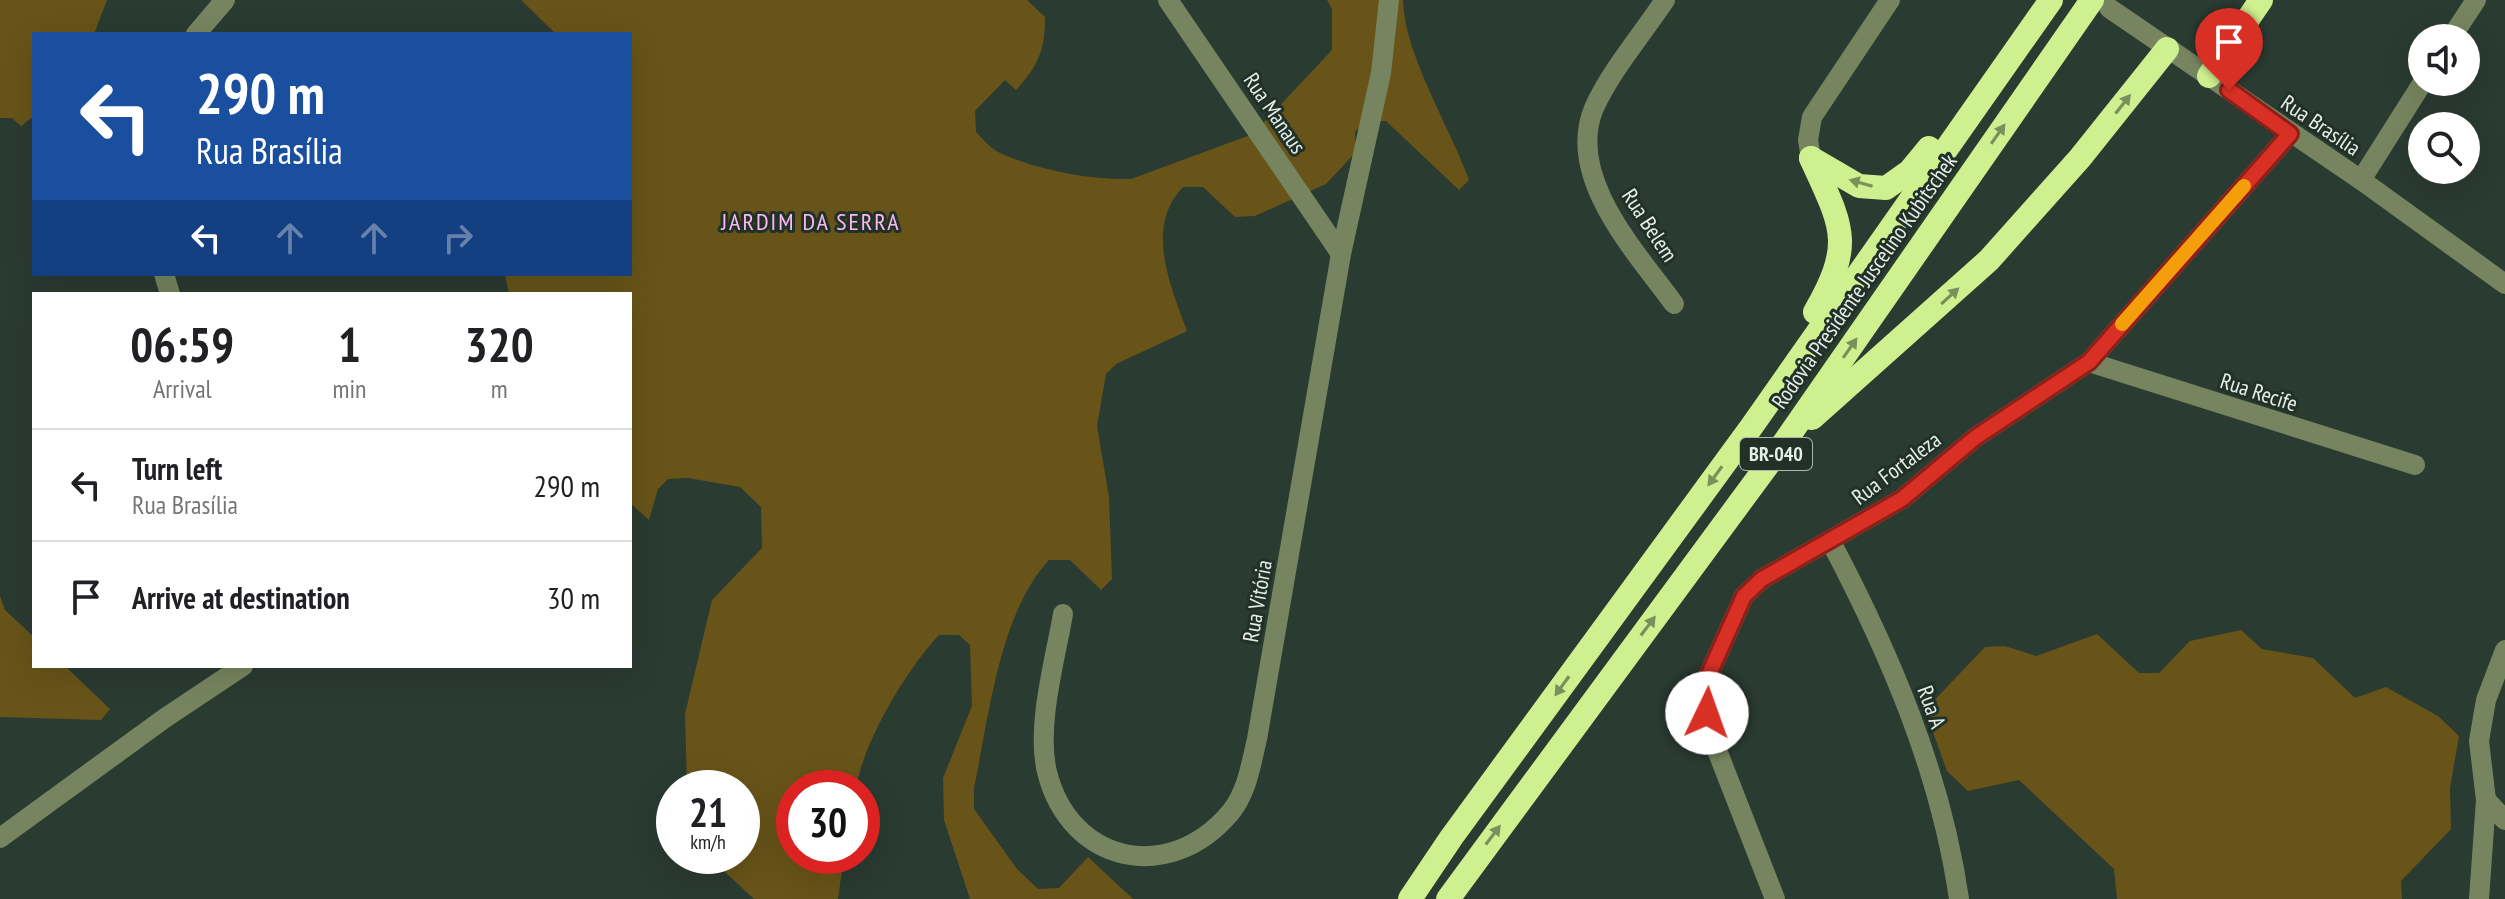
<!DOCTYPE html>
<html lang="en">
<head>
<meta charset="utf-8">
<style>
  :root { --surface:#fff; --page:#f6f6f6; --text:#202124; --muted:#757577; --line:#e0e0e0 }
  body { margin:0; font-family:"PT Sans Narrow",sans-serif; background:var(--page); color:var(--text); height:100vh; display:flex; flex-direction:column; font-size:30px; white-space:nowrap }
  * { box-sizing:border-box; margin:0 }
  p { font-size:26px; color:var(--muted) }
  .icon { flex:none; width:44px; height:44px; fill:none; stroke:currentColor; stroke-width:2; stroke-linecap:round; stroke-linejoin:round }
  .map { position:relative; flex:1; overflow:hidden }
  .side { position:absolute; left:32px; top:292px; width:600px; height:376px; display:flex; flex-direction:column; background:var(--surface); border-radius:0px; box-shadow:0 8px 32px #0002 }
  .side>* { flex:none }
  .guide { position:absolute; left:32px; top:32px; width:600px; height:244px; border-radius:0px; box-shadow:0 8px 32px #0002; background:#1a4fa0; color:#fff; overflow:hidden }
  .buttons { position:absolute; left:2408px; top:24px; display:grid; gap:16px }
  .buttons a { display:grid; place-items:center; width:72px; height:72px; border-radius:50%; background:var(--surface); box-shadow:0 8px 32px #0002; font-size:40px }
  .speed { position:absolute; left:656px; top:770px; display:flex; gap:16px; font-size:40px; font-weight:700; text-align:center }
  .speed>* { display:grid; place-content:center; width:104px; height:104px; border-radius:50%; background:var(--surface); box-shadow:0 8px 32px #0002; line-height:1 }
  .speed small { font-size:20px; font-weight:400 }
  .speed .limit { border:12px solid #d22; background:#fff; color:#111 }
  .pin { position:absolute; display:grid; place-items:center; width:68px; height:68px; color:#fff; margin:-82px -34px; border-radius:50% 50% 50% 0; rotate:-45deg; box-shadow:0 0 8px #0007 }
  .pin .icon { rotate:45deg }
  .me { position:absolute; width:88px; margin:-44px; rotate:3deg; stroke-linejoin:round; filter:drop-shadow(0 0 6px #0008) }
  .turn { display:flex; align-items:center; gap:28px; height:168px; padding:0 32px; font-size:36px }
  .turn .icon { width:104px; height:104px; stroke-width:2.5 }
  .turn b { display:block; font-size:56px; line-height:68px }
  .lanes { display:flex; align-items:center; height:76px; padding:0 32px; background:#0003; justify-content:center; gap:40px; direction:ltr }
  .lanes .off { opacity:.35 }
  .eta { display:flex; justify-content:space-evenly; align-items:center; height:136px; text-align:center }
  .eta b { font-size:48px; font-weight:600; line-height:56px }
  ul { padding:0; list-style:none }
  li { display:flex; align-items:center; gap:24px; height:112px; padding:0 32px; border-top:2px solid var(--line) }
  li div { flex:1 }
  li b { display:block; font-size:30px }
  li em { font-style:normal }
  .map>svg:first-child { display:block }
  .green { fill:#685419 }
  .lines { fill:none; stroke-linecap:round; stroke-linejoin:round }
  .minor { stroke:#76855f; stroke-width:20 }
  .highway { stroke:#cef08f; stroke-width:24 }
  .oneway { fill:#78905c }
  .route-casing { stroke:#8d1f18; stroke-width:20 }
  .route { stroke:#d93025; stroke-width:14 }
  .slow { stroke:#f59e0b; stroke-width:14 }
  .labels { text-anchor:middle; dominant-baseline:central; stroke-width:6; stroke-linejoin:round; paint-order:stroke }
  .shield { fill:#213128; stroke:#aab6af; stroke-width:2 }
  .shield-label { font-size:20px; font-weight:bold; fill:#e5efe9 }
  .street-label { font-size:22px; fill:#e5efe9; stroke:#213128 }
  .neighbourhood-label { font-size:24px; letter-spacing:2px; fill:#fab9ed; stroke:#213128 }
</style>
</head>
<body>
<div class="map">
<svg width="2505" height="899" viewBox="0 0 2505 899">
  <rect width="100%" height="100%" fill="#2a3b32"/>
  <!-- green -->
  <g class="green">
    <path d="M0,0h107l-13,34h-60v82l-13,10 -9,-8h-12z"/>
    <path d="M521,0h506l18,17c0,34 -7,49 -29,73l-11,-10 -30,31 1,21c7,7 15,17 24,21 38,17 89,27 131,26l122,-45 79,-84v-41l-5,-9h76c1,54 47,127 66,180l-10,10 -73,-69h-21l-10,11 1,20 -30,32 -71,32 -20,1 -32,-30h-20c-39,40 -12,100 4,144l-71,33 -10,10 -9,52 12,71 3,82 -11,11 -31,-30h-21c-50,54 -60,157 -75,228v21l43,60 21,20 21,-1 29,-31 45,42h-163l-26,-79 -1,-42 29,-72 -2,-61 -11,-10h-20c-33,35 -75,106 -83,153h-62v68h50l-6,43h-84l-45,-42 33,-1v-68h-55l-2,-74 27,-114 50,-52 -1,-41 -21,-20 -52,-9 -20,1 -10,10 -9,31 -19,-17v-209h-121l-4,-20h125v-240h-74z"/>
    <path d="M0,596l5,14 29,27v29h31l45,43 -9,11 -101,-3z"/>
    <path d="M2241,630l21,19 51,9 42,40 31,-11 52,29 21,20 -9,52 1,41 -50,52 1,18h-285l-3,-30 -95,-89 -51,11 -21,-20 -22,-61 60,-63 20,-1 31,10 61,-22 42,39h20l31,-32z"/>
  </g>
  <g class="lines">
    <!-- minor -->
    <g class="minor">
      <path d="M1168,0l173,254"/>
      <path d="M1665,0c-22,33 -55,72 -71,108 -29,69 43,145 80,196"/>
      <path d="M2109,8l252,172 144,104"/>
      <path d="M196,34l29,-34"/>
      <path d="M2451,38l25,-38"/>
      <path d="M1811,158l-3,-18 4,-23 78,-117"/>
      <path d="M2361,180l62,-98"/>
      <path d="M164,274l6,20"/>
      <path d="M2089,362l326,103"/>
      <path d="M1831,542c59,112 110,231 128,357"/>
      <path d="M1063,614c-8,47 -27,112 -16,158 23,92 122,113 183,41 17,-20 21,-49 27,-74l84,-485 40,-181 8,-73"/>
      <path d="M2486,800l19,20"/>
      <path d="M0,838l165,-120 78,-52"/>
      <path d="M1775,899l-62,-159 -8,-57 39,-87 18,-17 140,-80 74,-62 113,-75 201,-228"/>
      <path d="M2479,899l7,-99 -7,-59 7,-41 19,-50"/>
    </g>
    <!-- highway -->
    <g class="highway">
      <path d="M2209,76l52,-76"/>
      <path d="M1811,158l48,28 27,2 24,-17 19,-23"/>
      <path d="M1811,158c31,69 44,84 4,154"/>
      <path d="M1812,418l177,-158 91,-102 87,-109"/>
      <path d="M1410,899l41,-61 301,-412 299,-426"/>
      <path d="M1448,899l338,-459 306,-440"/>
    </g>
  </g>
  <!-- one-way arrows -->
  <defs><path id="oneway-solid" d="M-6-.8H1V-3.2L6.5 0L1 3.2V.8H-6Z" transform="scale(2)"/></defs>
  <g class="oneway">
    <use href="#oneway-solid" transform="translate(2123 104) rotate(-52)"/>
    <use href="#oneway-solid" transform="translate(1998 134) rotate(-55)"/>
    <use href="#oneway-solid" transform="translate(1861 183) rotate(-164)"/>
    <use href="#oneway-solid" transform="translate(1950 296) rotate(-43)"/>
    <use href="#oneway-solid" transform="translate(1850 348) rotate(-55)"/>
    <use href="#oneway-solid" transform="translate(1715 476) rotate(126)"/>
    <use href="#oneway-solid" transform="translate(1648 626) rotate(-53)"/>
    <use href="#oneway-solid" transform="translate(1562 686) rotate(126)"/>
    <use href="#oneway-solid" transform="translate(1493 835) rotate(-53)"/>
  </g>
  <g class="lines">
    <!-- route casing -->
    <g class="route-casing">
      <path id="route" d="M1707,713l-2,-30 39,-87 18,-17 140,-80 74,-62 113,-75 201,-228 -61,-44"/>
    </g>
    <!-- route -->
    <use href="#route" class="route"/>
    <!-- slow -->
    <path class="slow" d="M2122,324l122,-138"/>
  </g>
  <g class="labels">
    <!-- shield labels -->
    <rect class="shield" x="1740" y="438" width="72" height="32" rx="6"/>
    <g class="shield-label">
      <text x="1776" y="454">BR-040</text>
    </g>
    <!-- street labels -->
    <g class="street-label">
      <text transform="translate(1275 113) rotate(56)">Rua Manaus</text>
      <text transform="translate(2321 125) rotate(34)">Rua Brasília</text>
      <text transform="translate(1650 225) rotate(57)">Rua Belem</text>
      <text transform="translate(1864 281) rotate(-55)">Rodovia Presidente Juscelino Kubitschek</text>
      <text transform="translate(2259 392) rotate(18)">Rua Recife</text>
      <text transform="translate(1896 468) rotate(-37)">Rua Fortaleza</text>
      <text transform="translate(1257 601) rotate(-80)">Rua Vitória</text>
      <text transform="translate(1932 707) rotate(70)">Rua A</text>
    </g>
    <!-- neighbourhood labels -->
    <g class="neighbourhood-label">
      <text x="811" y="221">JARDIM DA SERRA</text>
    </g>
  </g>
</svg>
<div class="buttons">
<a><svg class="icon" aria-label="sound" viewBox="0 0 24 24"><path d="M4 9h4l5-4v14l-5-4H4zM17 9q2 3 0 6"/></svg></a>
<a><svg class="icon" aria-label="search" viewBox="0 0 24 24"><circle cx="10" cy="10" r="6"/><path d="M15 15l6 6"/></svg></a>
</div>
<div class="speed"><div>21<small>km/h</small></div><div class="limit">30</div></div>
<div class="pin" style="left:2229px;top:90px;background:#d93025"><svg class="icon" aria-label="arrive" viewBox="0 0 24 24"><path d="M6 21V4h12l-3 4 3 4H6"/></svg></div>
<svg class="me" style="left:1707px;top:713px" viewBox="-20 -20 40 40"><circle r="19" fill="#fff"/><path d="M0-13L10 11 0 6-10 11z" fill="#d93025"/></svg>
<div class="guide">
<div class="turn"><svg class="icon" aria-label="left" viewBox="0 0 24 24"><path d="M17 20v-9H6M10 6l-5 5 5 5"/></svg><div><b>290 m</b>Rua Brasília</div></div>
<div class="lanes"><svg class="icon" aria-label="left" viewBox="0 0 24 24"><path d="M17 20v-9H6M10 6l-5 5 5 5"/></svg><svg class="icon off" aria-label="ahead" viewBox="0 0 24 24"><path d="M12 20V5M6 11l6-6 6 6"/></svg><svg class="icon off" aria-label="ahead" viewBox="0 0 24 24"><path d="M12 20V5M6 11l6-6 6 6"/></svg><svg class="icon off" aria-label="right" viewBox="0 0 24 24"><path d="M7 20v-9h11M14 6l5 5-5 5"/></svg></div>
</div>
<section class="side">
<div class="eta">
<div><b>06:59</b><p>Arrival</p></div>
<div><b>1</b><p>min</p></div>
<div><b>320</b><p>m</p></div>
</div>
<ul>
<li><svg class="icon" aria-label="left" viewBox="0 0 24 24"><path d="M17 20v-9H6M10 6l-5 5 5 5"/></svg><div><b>Turn left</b><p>Rua Brasília</p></div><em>290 m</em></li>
<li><svg class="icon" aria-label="arrive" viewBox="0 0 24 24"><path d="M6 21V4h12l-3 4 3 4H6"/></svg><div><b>Arrive at destination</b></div><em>30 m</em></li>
</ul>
</section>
</div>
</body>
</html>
